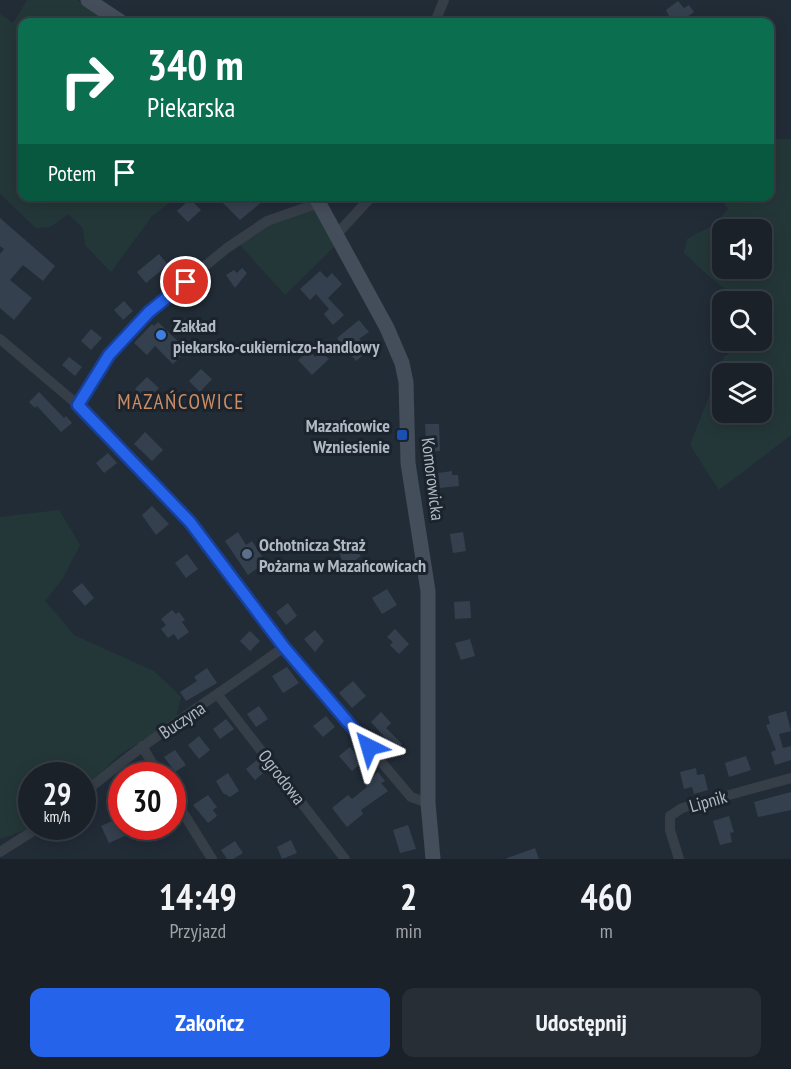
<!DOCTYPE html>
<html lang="pl">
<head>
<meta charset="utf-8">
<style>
  :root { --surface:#1a2129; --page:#272e35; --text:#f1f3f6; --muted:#9fa3a8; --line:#383e46; --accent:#2563eb }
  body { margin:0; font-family:"PT Sans Narrow",sans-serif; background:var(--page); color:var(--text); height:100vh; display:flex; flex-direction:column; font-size:22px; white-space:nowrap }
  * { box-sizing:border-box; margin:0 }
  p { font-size:20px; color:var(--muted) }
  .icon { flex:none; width:33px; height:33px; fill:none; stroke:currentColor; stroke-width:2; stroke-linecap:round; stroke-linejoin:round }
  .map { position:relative; height:859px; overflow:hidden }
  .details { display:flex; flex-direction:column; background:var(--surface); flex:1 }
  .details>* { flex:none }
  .top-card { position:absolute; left:18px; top:18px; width:756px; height:183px; border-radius:12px; box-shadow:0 3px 15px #0003,0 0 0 2px var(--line); background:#0b6e4f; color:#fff; overflow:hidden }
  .tools { position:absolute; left:712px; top:219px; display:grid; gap:12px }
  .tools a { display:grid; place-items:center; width:60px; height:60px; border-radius:12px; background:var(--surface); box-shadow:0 3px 15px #0003,0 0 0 2px var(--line); font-size:30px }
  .speed { position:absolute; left:18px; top:762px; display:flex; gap:12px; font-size:30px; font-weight:700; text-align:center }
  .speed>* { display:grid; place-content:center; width:78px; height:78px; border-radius:50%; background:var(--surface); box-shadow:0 3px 15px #0003,0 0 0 2px var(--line); line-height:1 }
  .speed small { font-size:15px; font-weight:400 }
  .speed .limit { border:9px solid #d22; background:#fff; color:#111 }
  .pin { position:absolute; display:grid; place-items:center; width:51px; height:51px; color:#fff; margin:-26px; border:3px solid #fff; border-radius:50%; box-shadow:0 2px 6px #0007 }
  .me { position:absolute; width:66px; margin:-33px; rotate:320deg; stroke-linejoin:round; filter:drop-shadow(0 0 4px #0008) }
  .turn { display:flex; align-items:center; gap:21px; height:126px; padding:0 30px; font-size:27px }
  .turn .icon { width:78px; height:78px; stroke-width:2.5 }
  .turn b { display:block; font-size:42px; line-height:51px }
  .then { display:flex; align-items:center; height:57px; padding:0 30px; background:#0003; gap:12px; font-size:22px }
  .eta { display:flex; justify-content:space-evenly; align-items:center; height:102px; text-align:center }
  .eta b { font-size:36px; font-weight:800; line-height:42px }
  .button { display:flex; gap:12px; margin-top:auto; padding:12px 30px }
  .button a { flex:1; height:69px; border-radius:12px; background:var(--accent); color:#fff; font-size:24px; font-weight:800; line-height:69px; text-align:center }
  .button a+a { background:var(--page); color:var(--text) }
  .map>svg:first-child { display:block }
  .green { fill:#243738; fill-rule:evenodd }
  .building { fill:#35404e }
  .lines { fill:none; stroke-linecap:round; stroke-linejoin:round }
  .street { stroke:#363e48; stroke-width:10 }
  .secondary { stroke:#444d5a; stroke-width:15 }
  .route-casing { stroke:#184099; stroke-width:15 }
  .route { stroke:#2563eb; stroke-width:10 }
  .shop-dot { fill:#3f7fe0; stroke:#1b232c; stroke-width:2 }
  .transit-dot { fill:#1a4fb4; stroke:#1b232c; stroke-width:2 }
  .service-dot { fill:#5c6f8a; stroke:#1b232c; stroke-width:2 }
  .labels { text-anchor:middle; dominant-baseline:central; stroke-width:6; stroke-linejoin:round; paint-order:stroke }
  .poi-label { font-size:18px; font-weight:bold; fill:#b0b9c4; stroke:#1b232c; text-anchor:start }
  .street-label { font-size:18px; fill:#b0b9c4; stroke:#1b232c }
  .quarter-label { font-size:21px; letter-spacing:1.5px; fill:#cc8d64; stroke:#1b232c }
</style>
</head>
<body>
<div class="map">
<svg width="791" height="859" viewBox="0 0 791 859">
  <rect width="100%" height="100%" fill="#222c37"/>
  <!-- green -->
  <g class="green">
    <path d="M27,0h50l33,22h-88v174l155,1 -25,19 -41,56 -26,-27 -2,-17 -14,-14 -19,13 -14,1 -36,-34v-180l13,9z"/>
    <path d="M770,139h21v296l-72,55 -29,-45 34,-88 21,-16 17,-1v-38c-30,0 -56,-29 -78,-49l3,-14 26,-14 15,-16 -8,-12 50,-1zM723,230h39v38h-39zM723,374h39v38h-39z"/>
    <path d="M316,209l18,38 -49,48 -46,-51 30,-19z"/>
    <path d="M59,510l21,35 -17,33 -18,23 29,34 80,36 27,26 -5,22 -57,36 -36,34 -1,-13h-50v50l2,1 -34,12v-322z"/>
  </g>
  <!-- building -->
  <g class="building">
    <path d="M678,1l6,7 5,-3 5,7 -14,10h-8l-6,-12z"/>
    <path d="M216,196h53l-29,24z"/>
    <path d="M190,199l11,11 -13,12 -11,-11z"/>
    <path d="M0,218l55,48 -12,15 -20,-16 -13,15 22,18 -18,22 -14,-12v-54l4,-5 -4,-3z"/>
    <path d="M159,254l9,11 -22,18 -9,-11z"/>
    <path d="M242,268l5,5 -12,15 -9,-13 8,-5 3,3z"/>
    <path d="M320,271l7,7 5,-5 10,11 -14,14 16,17 -11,10 -9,-11 5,-5 -13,-15 -6,6 -10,-11z"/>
    <path d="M124,301l9,10 -10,9 -9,-10z"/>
    <path d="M359,320l10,12 -10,7 10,11 -13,11 -19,-23z"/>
    <path d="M158,322l29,28 -14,14 -18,-18 -8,9 -13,-12 18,-19 2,2z"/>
    <path d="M91,329l11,9 -11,12 -10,-9z"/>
    <path d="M309,350l6,7 6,-5 8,7 -17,16 -14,-15z"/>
    <path d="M69,357l13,10 -7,9 -13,-11z"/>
    <path d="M201,369l11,10 -12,13 -11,-11z"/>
    <path d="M147,377l12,11 -12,12 -12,-11z"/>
    <path d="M39,392l25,26 2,-2 6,7 -11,9 -24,-26 -2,2 -6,-6z"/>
    <path d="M425,424h14l1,27 -13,1z"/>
    <path d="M145,432l18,18 -11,11 -18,-17z"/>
    <path d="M108,453l9,10 -13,10 -8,-10z"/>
    <path d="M452,471v4h6l1,11 -19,2 -2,-15z"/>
    <path d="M152,506l17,18 -13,11 -14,-20z"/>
    <path d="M238,532l8,13 6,-4 14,21 -18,13 -23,-34z"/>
    <path d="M463,532l3,19 -13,2 -3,-19z"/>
    <path d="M347,539l14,17 -23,18 -7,-9 10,-9 -6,-8z"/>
    <path d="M187,554l11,15 -12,9 -11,-15z"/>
    <path d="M82,583l12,15 -9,8 -13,-15z"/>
    <path d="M387,589l10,16 -15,9 -10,-16z"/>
    <path d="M470,601l1,17 -16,1 -1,-17z"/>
    <path d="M288,603l9,13 -11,9 -10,-13z"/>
    <path d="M172,610l4,4 3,-2 6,8 -3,2 7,10 -11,8 -4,-6 -6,4 -7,-9 5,-4 -5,-6z"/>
    <path d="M395,629l14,15 -10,10 -9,-9 3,-3 -6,-5z"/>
    <path d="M315,630l9,11 -9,11 -11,-13z"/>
    <path d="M250,631l10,10 -10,10 -10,-10z"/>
    <path d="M470,639l5,17 -14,4 -6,-17z"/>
    <path d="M287,667l12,16 -16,10 -11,-17z"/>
    <path d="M207,668l10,15 -31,18 -6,-9 17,-11 -3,-4z"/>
    <path d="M353,681l13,15 -14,12 -13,-15z"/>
    <path d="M259,706l9,13 -12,8 -9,-13z"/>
    <path d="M786,711l5,20 -12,3 4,14 8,-2v14l-16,5 -4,-13 5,-2 -10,-25 4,-1 -2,-8z"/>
    <path d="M381,712l10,11 -5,5 16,16 -12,12 -10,-11 6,-6 -15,-17z"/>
    <path d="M326,716l9,11 -12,10 -10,-11z"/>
    <path d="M226,719l8,10 -14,10 -7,-10z"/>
    <path d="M199,736l11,14 -11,9 -11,-14z"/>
    <path d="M350,747l12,15 -10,9 -13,-15z"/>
    <path d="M175,750l11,15 -11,7 -11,-15z"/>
    <path d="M746,756l5,14 -22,7 -4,-14z"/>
    <path d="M258,759l9,11 -12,10 -9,-11z"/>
    <path d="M696,768l1,7 7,-1 4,16 -14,4 -2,-7 -8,2 -4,-17z"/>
    <path d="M378,772l7,9 -4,2 7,8 -27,19 2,4 -16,13 -15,-19 16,-13 4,4 15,-12 -4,-4z"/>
    <path d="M228,773l11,18 -9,6 -7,-4 -7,-12z"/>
    <path d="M791,792v18l-33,7 -4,-15z"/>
    <path d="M208,795l9,12 -4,3 4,6 -9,7 -15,-18z"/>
    <path d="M729,816l5,16 -4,1 2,9 -12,3 -7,-24z"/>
    <path d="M119,818l8,17 -18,8 -8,-17z"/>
    <path d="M408,825l8,24 -16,4 -7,-23z"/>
    <path d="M291,840l6,13 -15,6 -5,-12z"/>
    <path d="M235,841l8,12 -10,6h-6l-6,-9z"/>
    <path d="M535,848l4,11h-32v-1z"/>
  </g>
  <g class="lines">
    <!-- street -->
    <g class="street">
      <path d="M435,22l9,-22"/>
      <path d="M337,234l35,-38"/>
      <path d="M0,339l78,66 112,117 94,125 127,150 17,6"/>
      <path d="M78,405l31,-50 40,-43 78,-64 40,-27 52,-18"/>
      <path d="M218,695l127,164"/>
      <path d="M142,746l18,30"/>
      <path d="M82,795c63,-55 135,-99 202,-148"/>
      <path d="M172,795l40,64"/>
      <path d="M0,852l41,-26"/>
      <path d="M679,859l-9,-29v-14l12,-8 109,-30"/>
    </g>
    <!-- secondary -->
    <g class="secondary">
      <path d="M88,0l33,22"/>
      <path d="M315,196l72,132 15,35 4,19 2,81 20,128v212l5,56"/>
    </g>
  </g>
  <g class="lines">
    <!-- route casing -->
    <g class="route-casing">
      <path id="route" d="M186,282l-37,30 -40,43 -31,50 112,117 94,125 85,100"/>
    </g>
    <!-- route -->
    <use href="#route" class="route"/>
  </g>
  <!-- markers -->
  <circle class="shop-dot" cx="161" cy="335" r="6"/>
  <rect class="transit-dot" x="396" y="429" width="12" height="12" rx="3"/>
  <circle class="service-dot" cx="247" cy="554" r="6"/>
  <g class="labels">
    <!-- poi labels -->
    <g class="poi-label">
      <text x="173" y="325">Zakład<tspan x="173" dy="21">piekarsko-cukierniczo-handlowy</tspan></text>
      <text x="390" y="425" text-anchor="end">Mazańcowice<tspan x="390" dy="21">Wzniesienie</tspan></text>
      <text x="259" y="544">Ochotnicza Straż<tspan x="259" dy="21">Pożarna w Mazańcowicach</tspan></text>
    </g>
    <!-- street labels -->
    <g class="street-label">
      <text transform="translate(433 479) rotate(83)">Komorowicka</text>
      <text transform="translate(182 720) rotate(-34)">Buczyna</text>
      <text transform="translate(282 777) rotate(52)">Ogrodowa</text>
      <text transform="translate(708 801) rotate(-16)">Lipnik</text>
    </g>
    <!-- quarter labels -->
    <g class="quarter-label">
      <text x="181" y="401">MAZAŃCOWICE</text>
    </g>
  </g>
</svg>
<div class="tools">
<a><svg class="icon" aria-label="sound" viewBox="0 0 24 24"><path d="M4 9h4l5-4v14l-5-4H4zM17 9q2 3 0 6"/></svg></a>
<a><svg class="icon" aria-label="search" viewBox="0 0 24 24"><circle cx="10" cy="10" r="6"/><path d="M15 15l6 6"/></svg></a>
<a><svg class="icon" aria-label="layers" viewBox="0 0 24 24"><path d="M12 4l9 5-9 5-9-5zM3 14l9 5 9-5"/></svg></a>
</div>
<div class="speed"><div>29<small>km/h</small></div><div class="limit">30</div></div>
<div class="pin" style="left:186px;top:282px;background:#d93025"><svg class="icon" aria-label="arrive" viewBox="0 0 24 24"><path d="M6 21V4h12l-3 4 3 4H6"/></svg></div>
<svg class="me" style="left:369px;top:747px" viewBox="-20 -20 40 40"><path d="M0-17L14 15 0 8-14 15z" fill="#2563eb" stroke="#fff" stroke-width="4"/></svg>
<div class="top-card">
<div class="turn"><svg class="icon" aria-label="right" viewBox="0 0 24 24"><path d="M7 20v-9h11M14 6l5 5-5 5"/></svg><div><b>340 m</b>Piekarska</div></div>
<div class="then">Potem<svg class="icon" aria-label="arrive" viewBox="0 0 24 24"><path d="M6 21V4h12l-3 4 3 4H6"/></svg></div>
</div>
</div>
<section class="details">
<div class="eta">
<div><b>14:49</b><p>Przyjazd</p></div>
<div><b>2</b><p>min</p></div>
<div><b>460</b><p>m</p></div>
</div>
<div class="button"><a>Zakończ</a><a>Udostępnij</a></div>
</section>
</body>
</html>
